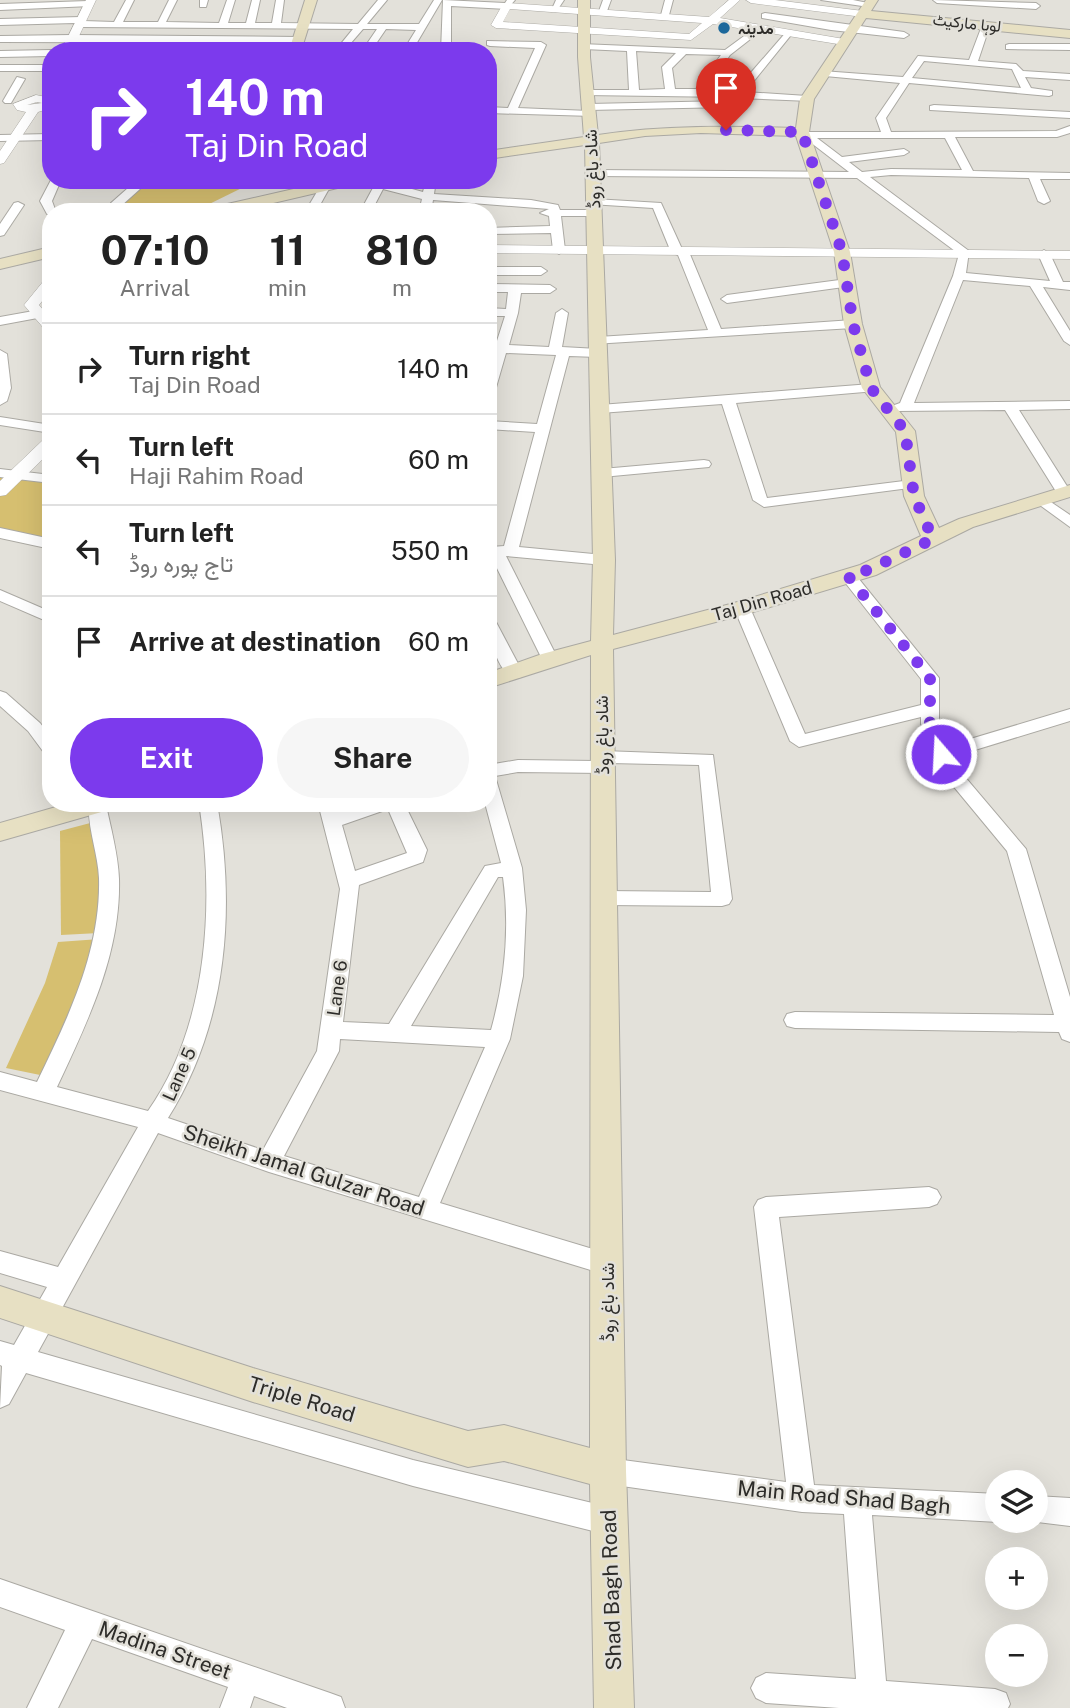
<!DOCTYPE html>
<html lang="en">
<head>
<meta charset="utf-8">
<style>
  :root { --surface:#fff; --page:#f6f6f6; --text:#222; --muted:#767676; --line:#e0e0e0; --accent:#7c3aed }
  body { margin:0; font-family:"Public Sans",Vazirmatn,sans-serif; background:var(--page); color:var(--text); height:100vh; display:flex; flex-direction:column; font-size:26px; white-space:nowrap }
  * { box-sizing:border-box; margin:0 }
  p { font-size:23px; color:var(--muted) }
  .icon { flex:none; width:38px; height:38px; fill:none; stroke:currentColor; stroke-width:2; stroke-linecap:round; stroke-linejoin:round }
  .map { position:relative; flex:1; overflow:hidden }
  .side { position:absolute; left:42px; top:203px; width:455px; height:609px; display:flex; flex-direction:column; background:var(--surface); border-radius:28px; box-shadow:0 7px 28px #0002 }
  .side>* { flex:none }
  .top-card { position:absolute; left:42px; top:42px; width:455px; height:147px; border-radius:28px; box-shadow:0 7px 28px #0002; background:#7c3aed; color:#fff; overflow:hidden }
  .fabs { position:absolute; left:985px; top:1470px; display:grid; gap:14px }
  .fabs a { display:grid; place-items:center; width:63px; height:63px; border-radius:50%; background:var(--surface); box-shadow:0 7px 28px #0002; font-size:35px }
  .pin { position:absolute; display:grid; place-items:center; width:60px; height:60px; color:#fff; margin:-72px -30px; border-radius:50% 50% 50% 0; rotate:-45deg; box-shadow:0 0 7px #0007 }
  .pin .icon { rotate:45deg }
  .me { position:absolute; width:77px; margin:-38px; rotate:341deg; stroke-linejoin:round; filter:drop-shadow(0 0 5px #0008) }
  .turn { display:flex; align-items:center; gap:24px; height:147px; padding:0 28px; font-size:32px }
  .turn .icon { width:91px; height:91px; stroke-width:2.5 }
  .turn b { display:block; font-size:49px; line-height:60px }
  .eta { display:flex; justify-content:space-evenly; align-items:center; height:119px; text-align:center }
  .eta b { font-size:42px; font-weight:700; line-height:49px }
  .action { display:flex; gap:14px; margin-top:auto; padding:14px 28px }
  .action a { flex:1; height:80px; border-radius:42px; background:var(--accent); color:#fff; font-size:28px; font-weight:700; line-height:80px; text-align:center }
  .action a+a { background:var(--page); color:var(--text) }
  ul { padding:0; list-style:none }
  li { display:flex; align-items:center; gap:21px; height:91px; padding:0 28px; border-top:2px solid var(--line) }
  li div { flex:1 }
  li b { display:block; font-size:26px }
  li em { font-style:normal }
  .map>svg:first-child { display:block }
  .green { fill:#d6bf70 }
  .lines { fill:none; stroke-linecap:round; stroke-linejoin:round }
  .minor-casing { stroke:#aba9a3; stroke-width:2 }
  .tertiary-casing { stroke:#aba9a3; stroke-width:1 }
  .secondary-casing { stroke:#aba9a3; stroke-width:2 }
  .minor { fill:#fff; fill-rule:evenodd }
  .tertiary { fill:#fff; fill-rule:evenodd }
  .secondary { fill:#e7e0c3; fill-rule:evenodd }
  .route { stroke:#7c3aed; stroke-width:12; stroke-dasharray:0 21.6 }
  .poi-dot { fill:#1c689b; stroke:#e3e1da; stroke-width:2.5 }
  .labels { text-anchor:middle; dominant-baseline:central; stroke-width:5; stroke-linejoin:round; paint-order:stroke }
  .far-street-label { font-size:16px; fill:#2d2c29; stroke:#e3e1da }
  .far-poi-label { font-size:16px; font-weight:bold; fill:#2d2c29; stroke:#e3e1da; text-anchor:start }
  .street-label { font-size:18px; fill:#2d2c29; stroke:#e3e1da }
  .near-street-label { font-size:21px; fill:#2d2c29; stroke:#e3e1da }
</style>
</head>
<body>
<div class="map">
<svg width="1070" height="1708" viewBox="0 0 1070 1708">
  <rect width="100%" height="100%" fill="#e3e1da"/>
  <!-- green -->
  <g class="green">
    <path d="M145,180h107l-2,4 -57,28h-78z"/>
    <path d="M0,473l51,6v65l-51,-11z"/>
    <path d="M94,822l11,59 -6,52 -38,2 -1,-104z"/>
    <path d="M100,939l-55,137 -39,-8 39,-85 13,-41z"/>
  </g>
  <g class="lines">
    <!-- minor casing -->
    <g class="minor-casing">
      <g id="minor">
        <path d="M126,0h8l-11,22h35l11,-22h8l-11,22 53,1 8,-23h8l-7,23h18l6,-23h8l-5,23h17l4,-23h8l-3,23 77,1 20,-24h9l-20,24h52l15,-24h8l-30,51h-9l13,-21 -30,-1 -15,22h-9l15,-22h-14l-19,22h-9l18,-22 -274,-2 -4,-4 -75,2v-6l81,-2 3,4 30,1z"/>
        <path d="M200,0h8l-2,7h-6z"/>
        <path d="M443,0l62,3 2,-3h8l-8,9 -56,-3v45h-10z"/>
        <path d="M556,0h8l-8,12 -4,-3z"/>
        <path d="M603,0h8l-4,11 -4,3 -4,-3z"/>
        <path d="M665,0h8l-4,15 -4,3 -4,-3z"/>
        <path d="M821,0h32l20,4 -4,3z"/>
        <path d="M933,0l103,3 4,3 -4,3 -99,-6z"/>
        <path d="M88,1l3,5 -91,4v-6z"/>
        <path d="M765,13l139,19 5,3 -5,3 -73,-8 -69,-12v-4z"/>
        <path d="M983,23l7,2 -12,36 38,3 7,7 47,3v6l-45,-3 6,11 21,3v4l-3,1 -140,-13 -23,35 5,14 165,-1 14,-5v7l-13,4h-102l18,34 97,2v6h-30l10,22 -6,3 -6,-3 -9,-23 -138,-3 -21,2 99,74 -3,22 84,8 -12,-27 6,-4 6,4 13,28h7v8l-27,-3 27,44v14l-6,-4 -34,-55 -67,-6 -49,123 156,-2v8l-51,1 51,81 -1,5 -5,1 -7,-4 -52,-83 -109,1 -7,-4 11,-4 53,-127 6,-22 -102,-76 -264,-2 -5,-3 5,-3 256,2 -52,-40 5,-3 6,3h73l-5,-14 24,-35 -75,-7 -5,-3 2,-2 81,6 15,-21 51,4zM924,61l88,8 9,19 -109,-10zM817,138h128l17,32 -71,-1 -29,3 -13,-10 55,-7 5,-3 -5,-3 -62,8z"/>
        <path d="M759,25l3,1v4l-32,25 -24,35 29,1 53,-61 4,3 -1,2 -46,57 62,4 3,1v4l-70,-3 -10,9 -141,3 -5,-3 5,-3 138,-3 4,-4 -147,-2v-4l3,-1h42l-2,-39 -43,-2 -3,-1v-4l144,6zM636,51l40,2 -14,14 3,22 -26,1zM686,54l35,1 -25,34h-21l-3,-21z"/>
        <path d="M72,35l227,2 5,3 -5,3 -299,-1v-6z"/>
        <path d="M487,41l54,1 5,3 -28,63 71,3 5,3 -1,2 -105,-3v-6l20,1 27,-60 -45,-2 -3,-1z"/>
        <path d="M1009,44h61v6l-64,-1v-4z"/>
        <path d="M51,50l2,1h-2v5l-51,1v-6z"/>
        <rect x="0" y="65" width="51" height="6"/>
        <path d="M17,77l8,2 -14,24h-6l-2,-2z"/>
        <path d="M934,105l136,7v6l-140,-8v-4z"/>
        <path d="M51,134v6l-51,1v-6z"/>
        <path d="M51,180h10l-9,21 4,11h-5v3l-4,-1 -7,-13z"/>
        <path d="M137,180h13l-29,26v6h-12l2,-9z"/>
        <path d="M364,180h15l44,12 3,-12h10l-2,14 97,6 27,5 2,5h34l6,3 -6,3h-33l4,34 -6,4 -6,-4 -2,-17 -63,1v-6l62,-2 -1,-10 -9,-3 9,-4 -116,-9 -2,12h-12l3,-13 -39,-10 -12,23h-11l14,-26z"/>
        <path d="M325,184l5,3 -14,25h-11l16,-27z"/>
        <path d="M594,199l67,4 21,46 7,3 32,77 132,-9 6,4 -6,4 -260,16v-6l5,-1 110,-7 -30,-75 -7,-3 -18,-44 -63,-4v-4z"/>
        <path d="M18,202l6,3 -20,30 -4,1v-12l14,-21z"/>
        <path d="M488,267h53l6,4 -6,4h-53z"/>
        <path d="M847,279l4,1v6l-124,17 -6,-4 6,-4z"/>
        <path d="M488,284l62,1 6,4 -6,4h-29l-3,20 -9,32 40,2 7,-34 6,-4 6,4 -6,34 36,2 6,4 -6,4 -29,-1 -50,191 85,8 8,5 -8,5 -98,-9 52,103 -8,5 -8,-5 -54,-109 3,-3 13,-1 31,-114 -47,-3v-8l49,3 19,-69 -50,-2 -11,38 -7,4v-26l6,-17 -6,-1v-6l8,-1 9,-28h-17v-8l18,1 2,-17h-20z"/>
        <path d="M39,310l4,1v6l-43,8v-8z"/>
        <path d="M0,350l7,4 4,34 -4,13 -7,4z"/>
        <path d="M871,384l5,1v6l-140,12 31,95 145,-18 5,1 2,3 -2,3 -153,20 -11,-7 -31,-96 -122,9 -7,-4 7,-4z"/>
        <path d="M0,417l51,8v8l-51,-8z"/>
        <path d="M704,460l5,1 2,3 -2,3 -107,10 -7,-4 7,-4z"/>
        <path d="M0,469l51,6v8l-51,-6z"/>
        <path d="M1042,496l28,19v12l-33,-24 -2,-3 2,-3z"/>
        <path d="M0,528l51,11v10l-51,-11z"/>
        <path d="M848,571l6,2 85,105v46l8,22 123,-37v12l-118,36 2,7 72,85 44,148v45l-8,-3 -3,-7 -264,-4 -8,-2 -3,-6 3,-6 8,-2 259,3 -47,-164 -67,-81 -19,-46v-7l-122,30 -9,-6 -56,-133 2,-3h12l2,3 55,126 116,-29v-26l-81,-103z"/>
        <path d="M0,590l51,22v11l-51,-22z"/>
        <path d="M488,617l8,5 27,51 -2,4 -6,1c-18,-4 -27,-45 -27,-61z"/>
        <path d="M0,691l6,2 34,30 11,14v19l-6,-2 -17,-23 -28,-25z"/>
        <path d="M603,751l110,4 19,144 -3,5 -7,2 -118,-1 -7,-2 -3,-5 3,-5 7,-2 107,1 -12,-127 -89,-2 2,4 -3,4 -6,2 -85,-1 -23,4 27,92 4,42 -3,66 -13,63 -70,164 176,53 3,8 -3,8 -9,3 -338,-103 -111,-39 -120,219 375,108 196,47 10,4 4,10 -4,10 -10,4 -196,-49 -387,-113 -17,31 -9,4 2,-42 -2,-1v-24l14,4 33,-58 -47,-14v-22l58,16 80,-140 -138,-37v-18l37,10c31,-64 64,-131 62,-204 -1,-25 -12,-51 -10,-75l17,2c5,24 12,49 13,74 2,74 -31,142 -62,208l91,24c60,-85 67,-208 51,-308h18c19,107 10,221 -49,315l95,32 54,-99 23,-162 -22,-86h18l3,9 26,-9h39l23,47 -4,12 -64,23 -16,137 46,2 96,-158 16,-3 -16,-60h3v-38l30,-5 78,1 -2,-4 3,-4zM388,809l19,44 -52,18 -13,-46zM498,877h5c7,51 2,103 -12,153l-80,-4zM340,1039l145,8 -66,150 -135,-41 55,-105z"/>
        <path d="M929,1187l8,3 4,7 -4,7 -8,3 -150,10 35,268 184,9v27h2l-2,1 -126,-7 14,166 109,8 11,4 4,11 -2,4h-169l-73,-5 -10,-5 -5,-10 5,-10 10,-5 90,6 -12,-165 -42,-2 -194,-28 -10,-3 -3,-10 3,-10 10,-3 178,24 -32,-275 4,-7 8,-3z"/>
        <path d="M1036,1496l34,2v28l-41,-5h7z"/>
        <path d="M0,1579l330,114 11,4 4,11h-58l-33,-12 -4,12h-30l8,-21 -136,-48 -34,69h-31l38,-78 -65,-23z"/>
      </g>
    </g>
    <!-- tertiary casing -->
    <g class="tertiary-casing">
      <g id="tertiary">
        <path d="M86,0h10l-24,51h-11z"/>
        <path d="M729,0h11l-20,18 124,21 5,3 -5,3 -131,-21 -22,16 -195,-12 -5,-3 12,-21 4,-1 202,14zM510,9l192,14 -13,11 -186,-12z"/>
        <path d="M746,0h29l88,11 5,3 -5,3 -112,-14z"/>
        <path d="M36,95l15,3v10l-13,4 -34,51 -4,1v-13l26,-39 -9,-2 -4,-6zM37,102l5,1 -15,2z"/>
        <path d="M488,245l582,6v8l-582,-6z"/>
        <path d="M51,277v13l-12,15 12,14v13l-5,-1 -22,-26 22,-27z"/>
        <path d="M51,437v14l-45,44 -6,1v-15l45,-43z"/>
      </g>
    </g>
    <!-- secondary casing -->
    <g class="secondary-casing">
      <g id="secondary">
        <path d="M305,0h12l-16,51h-12z"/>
        <path d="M578,0h12v57l8,78c66,-10 131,-9 198,-7l4,-29 66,-99h12l-7,11 199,19v8l-204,-20 -52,81 -5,33 41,120 12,72 18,63 35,44 9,65 15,32 20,-9 111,-34v12l-97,30 -97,48 -126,38 -137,36 13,822 8,237h-40l-4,-224 -86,-23 -36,6 -215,-65 -253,-84v-32l253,82 215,63 36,-6 86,23 1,-793 -103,33v-15l54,-19 49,-13 2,-81 -8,-415 -97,14v-8l96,-14 -6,-80zM701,133l95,3 38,116 10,72 18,64 34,44 8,64 17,40 -61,29 -126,38 -121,32 2,-75 -16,-417 46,-7z"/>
        <path d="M333,180h28l-2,3 -124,29h-28l7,-5z"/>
        <path d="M51,247v10l-51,12v-10z"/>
        <path d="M70,803h46l-4,6 -112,32v-18z"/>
      </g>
    </g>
    <!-- minor -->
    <use href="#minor" class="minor"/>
    <!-- tertiary -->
    <use href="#tertiary" class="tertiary"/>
    <!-- secondary -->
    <use href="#secondary" class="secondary"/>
  </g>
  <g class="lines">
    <!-- route -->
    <path class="route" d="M726,130l76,2 40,120 11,72 18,64 34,43 9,65 19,43 -65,31 -20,6 82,102v46l11,30"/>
  </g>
  <!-- markers -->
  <circle class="poi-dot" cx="724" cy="28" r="7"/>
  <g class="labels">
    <!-- far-street labels -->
    <g class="far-street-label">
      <text transform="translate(967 23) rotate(6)">لوہا مارکیٹ</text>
    </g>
    <!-- far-poi labels -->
    <g class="far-poi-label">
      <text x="738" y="28">مدینہ</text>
    </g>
    <!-- street labels -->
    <g class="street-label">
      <text transform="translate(592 169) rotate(-93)">شاد باغ روڈ</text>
      <text transform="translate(762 601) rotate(-16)">Taj Din Road</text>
      <text transform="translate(602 735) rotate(-91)">شاد باغ روڈ</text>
      <text transform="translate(337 988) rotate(-82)">Lane 6</text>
      <text transform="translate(179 1074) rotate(-66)">Lane 5</text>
      <text transform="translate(607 1302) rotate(-90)">شاد باغ روڈ</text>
    </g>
    <!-- near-street labels -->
    <g class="near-street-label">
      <text transform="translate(304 1170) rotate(18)">Sheikh Jamal Gulzar Road</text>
      <text transform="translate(302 1399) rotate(17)">Triple Road</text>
      <text transform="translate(844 1497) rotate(5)">Main Road Shad Bagh</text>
      <text transform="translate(611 1590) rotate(-92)">Shad Bagh Road</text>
      <text transform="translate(165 1650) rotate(19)">Madina Street</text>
    </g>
  </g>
</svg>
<div class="fabs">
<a><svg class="icon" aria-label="layers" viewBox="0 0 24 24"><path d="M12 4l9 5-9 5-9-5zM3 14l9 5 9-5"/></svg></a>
<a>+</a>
<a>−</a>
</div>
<div class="pin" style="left:726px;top:130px;background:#d93025"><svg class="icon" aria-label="arrive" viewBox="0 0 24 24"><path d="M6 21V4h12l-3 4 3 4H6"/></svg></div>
<svg class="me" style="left:941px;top:754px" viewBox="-20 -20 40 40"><circle r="17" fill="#7c3aed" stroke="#fff" stroke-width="3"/><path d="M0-11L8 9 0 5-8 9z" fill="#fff"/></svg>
<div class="top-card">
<div class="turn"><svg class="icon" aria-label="right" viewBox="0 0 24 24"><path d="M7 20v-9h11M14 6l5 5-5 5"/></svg><div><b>140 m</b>Taj Din Road</div></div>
</div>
<section class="side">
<div class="eta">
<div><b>07:10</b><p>Arrival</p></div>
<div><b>11</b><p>min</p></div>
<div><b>810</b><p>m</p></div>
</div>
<ul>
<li><svg class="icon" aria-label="right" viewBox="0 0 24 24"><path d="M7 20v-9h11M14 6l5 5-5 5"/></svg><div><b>Turn right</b><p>Taj Din Road</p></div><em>140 m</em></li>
<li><svg class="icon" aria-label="left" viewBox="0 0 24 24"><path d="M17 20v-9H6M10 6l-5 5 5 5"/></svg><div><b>Turn left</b><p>Haji Rahim Road</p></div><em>60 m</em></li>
<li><svg class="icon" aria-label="left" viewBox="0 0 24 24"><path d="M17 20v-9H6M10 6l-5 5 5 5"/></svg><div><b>Turn left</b><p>تاج پورہ روڈ</p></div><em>550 m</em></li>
<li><svg class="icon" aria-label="arrive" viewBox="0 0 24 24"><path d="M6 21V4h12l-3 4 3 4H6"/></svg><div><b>Arrive at destination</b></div><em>60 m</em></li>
</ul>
<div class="action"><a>Exit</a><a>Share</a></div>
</section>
</div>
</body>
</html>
